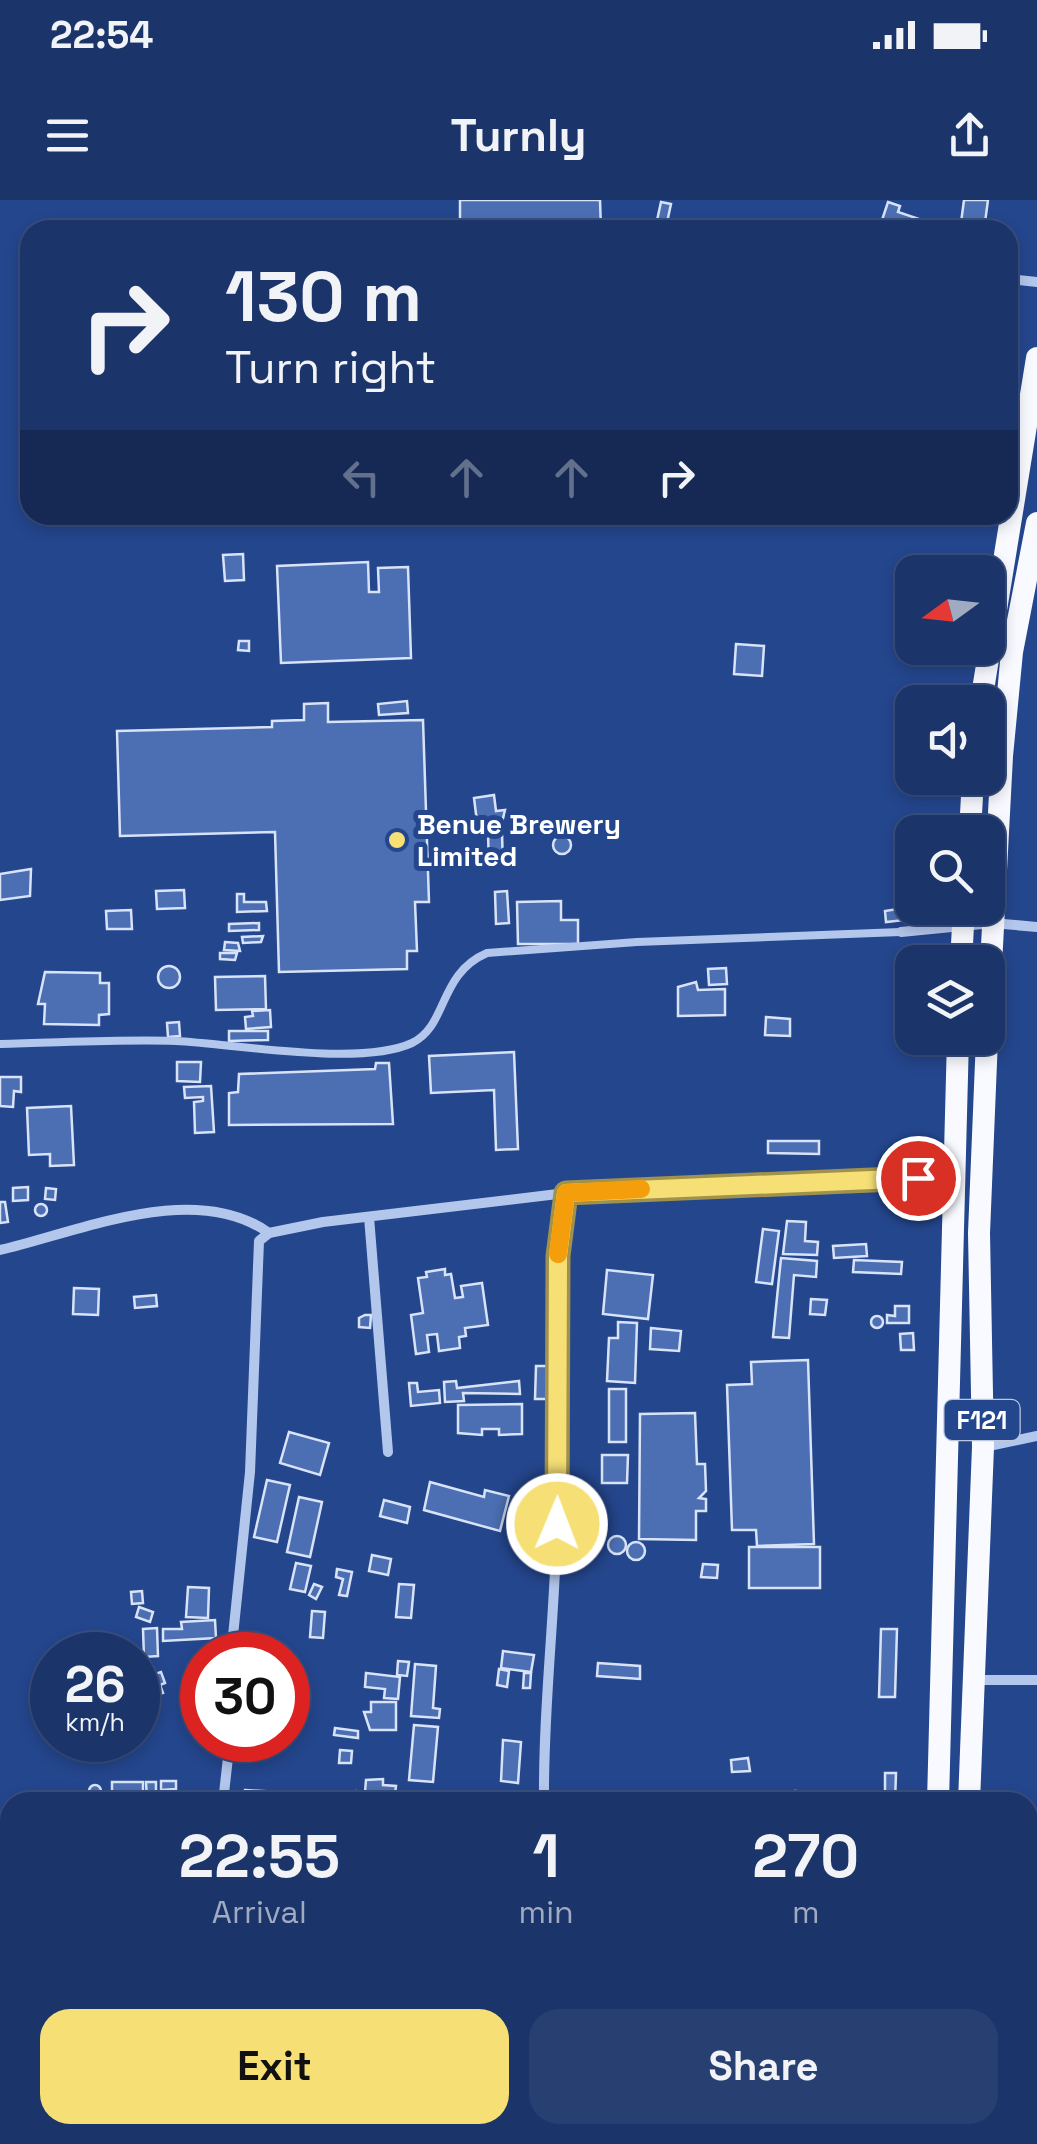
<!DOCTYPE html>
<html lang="en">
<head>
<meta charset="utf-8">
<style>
  :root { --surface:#1b346a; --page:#283f72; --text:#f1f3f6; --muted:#a0aac1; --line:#394f7e; --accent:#f6e076 }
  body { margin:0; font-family:"Space Grotesk",sans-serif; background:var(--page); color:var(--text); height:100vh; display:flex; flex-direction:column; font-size:38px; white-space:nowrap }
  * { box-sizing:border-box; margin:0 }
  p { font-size:32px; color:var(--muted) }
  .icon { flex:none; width:55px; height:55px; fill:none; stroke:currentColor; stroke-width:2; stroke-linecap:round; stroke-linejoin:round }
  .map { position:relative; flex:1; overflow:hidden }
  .drawer { position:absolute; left:0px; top:1592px; width:1038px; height:352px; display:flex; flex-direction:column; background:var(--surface); border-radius:30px 30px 0 0; box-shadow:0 5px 15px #0003,0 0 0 2px var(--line) }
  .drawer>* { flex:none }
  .hud { position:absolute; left:20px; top:20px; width:998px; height:305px; border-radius:30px; box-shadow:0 5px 15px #0003,0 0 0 2px var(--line); background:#1b346a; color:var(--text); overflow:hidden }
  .needle { width:65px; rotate:255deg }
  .tools { position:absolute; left:895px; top:355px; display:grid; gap:20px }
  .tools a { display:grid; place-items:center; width:110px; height:110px; border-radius:20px; background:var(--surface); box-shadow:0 5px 15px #0003,0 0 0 2px var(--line); font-size:50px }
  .speed { position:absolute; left:30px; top:1432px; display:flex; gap:20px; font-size:50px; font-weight:700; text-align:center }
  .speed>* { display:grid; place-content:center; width:130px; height:130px; border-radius:50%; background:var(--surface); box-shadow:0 5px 15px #0003,0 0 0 2px var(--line); line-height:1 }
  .speed small { font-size:25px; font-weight:400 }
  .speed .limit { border:15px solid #d22; background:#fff; color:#111 }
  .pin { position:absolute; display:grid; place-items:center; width:85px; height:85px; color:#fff; margin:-42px; border:5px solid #fff; border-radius:50%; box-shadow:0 2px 10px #0007 }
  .me { position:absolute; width:110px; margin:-55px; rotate:1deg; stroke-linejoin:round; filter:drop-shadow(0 0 8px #0008) }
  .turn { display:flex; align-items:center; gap:35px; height:210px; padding:0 40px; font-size:45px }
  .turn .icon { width:130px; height:130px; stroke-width:2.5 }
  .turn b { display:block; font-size:70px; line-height:85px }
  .lanes { display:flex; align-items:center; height:95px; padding:0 40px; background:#0003; justify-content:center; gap:50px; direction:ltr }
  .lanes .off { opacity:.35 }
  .eta { display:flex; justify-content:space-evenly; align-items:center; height:170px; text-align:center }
  .eta b { font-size:60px; font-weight:700; line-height:70px }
  .button { display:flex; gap:20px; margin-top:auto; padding:20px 40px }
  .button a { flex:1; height:115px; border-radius:30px; background:var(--accent); color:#111; font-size:40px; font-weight:700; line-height:115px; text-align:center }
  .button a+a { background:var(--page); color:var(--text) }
  .status { display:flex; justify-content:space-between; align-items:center; height:70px; padding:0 50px; background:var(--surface); direction:ltr }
  .status svg { height:28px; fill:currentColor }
  header { display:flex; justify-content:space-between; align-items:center; height:130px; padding:0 40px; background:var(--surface); font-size:45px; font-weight:700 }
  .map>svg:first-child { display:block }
  .building { fill:#4c6fb4; stroke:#d8e3f8; stroke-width:2.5 }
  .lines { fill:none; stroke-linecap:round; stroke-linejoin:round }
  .lane { stroke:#b3c6eb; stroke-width:8 }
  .street { stroke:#b3c6eb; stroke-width:10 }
  .primary { stroke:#f8faff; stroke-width:22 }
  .route-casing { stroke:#a0924d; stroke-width:25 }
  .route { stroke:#f6e076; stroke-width:18 }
  .slow { stroke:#f59e0b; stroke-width:18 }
  .poi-dot { fill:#f6e076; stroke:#24468d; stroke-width:4 }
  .labels { text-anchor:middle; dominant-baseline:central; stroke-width:10; stroke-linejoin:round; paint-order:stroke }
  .shield { fill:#24468d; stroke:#bdc8dd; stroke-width:2.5 }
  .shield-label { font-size:25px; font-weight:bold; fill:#fff }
  .poi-label { font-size:28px; font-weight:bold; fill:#fff; stroke:#24468d; text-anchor:start }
</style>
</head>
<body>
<div class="status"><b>22:54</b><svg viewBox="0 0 49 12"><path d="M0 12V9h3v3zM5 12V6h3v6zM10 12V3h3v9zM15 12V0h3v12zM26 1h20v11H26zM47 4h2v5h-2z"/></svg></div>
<header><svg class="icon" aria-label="menu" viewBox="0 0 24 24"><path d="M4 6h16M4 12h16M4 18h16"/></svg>Turnly<svg class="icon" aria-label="share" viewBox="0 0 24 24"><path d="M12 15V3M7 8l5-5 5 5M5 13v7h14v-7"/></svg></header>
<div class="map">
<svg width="1037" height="1944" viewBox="0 0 1037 1944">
  <rect width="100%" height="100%" fill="#24468d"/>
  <!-- building -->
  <g class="building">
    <path d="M460,0h140l1,30h-141z"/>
    <path d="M964,0h24l-4,30h-24z"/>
    <path d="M661,2l10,2 -5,23 -10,-2z"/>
    <path d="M888,2l12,4 -2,6 24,8 -3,10 -38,-7z"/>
    <path d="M733,315h37v2l-37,2z"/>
    <path d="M243,354l1,26 -19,1 -2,-26z"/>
    <path d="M368,362l1,30h10l-1,-24 30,-1 3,91 -130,5 -4,-97z"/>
    <path d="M239,441h10v10l-11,-1z"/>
    <path d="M736,444l28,2 -2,30 -28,-2z"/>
    <path d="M407,501l1,12 -29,2 -1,-11z"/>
    <path d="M328,503v19l95,-2 6,182h-14l2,49h-10v18l-128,3 -4,-140 -155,4 -3,-105 155,-4v-6l32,-1v-16z"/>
    <path d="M494,595l2,16 9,-1 -4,17 -23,3 -4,-32z"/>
    <path d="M502,633l1,32h-14l-1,-31z"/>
    <circle cx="562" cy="645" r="9"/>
    <path d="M31,669l-1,27 -30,4v-26z"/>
    <path d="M184,690l1,18 -28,1 -1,-18z"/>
    <path d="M507,691l2,32 -13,1 -1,-32z"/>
    <path d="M237,694h7v8h22l1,9 -30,1z"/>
    <path d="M561,701v19h17v24h-60l-1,-42z"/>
    <path d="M904,708l1,12 -19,2 -1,-11z"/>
    <path d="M131,710l1,19h-25l-1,-18z"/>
    <path d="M259,723v7l-30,1v-7z"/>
    <path d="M263,736l-2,6 -18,1 -1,-6z"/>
    <path d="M225,742l13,1 2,8 -16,-1z"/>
    <path d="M220,753h17l-2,7 -15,-1z"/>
    <circle cx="169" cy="777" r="11"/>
    <path d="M726,768l1,16 -18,1 -1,-16z"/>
    <path d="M45,772l55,1v10h9v31l-10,1v10l-55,-1 1,-20h-7z"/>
    <path d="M265,776l1,33 -50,1 -1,-33z"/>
    <path d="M696,782l2,8 27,-1v26l-47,1v-29z"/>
    <path d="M270,810l1,17 -25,2 -1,-12 8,-1 -1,-5z"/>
    <path d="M766,817l24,2v17l-25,-1z"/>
    <path d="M179,822l1,14 -12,1 -1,-14z"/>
    <path d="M229,831h39v9l-39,1z"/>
    <path d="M514,852l4,97 -22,1 -2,-60 -63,3 -2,-37z"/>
    <path d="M177,862h24l-1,20 -23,-1z"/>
    <path d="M376,863h13l4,61 -164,1v-32l9,-1 1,-18 136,-5z"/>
    <path d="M0,877h21v15l-7,-1 -1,16 -13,-1z"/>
    <path d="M211,886l3,46 -19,1 -1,-31 9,-1v-4l-18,1 -1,-11z"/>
    <path d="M71,906l3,59 -24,1v-12l-21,1 -2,-47z"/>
    <path d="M768,941h51v13l-51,-1z"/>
    <path d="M28,987v13l-15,1v-13z"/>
    <path d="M46,988l10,1 -1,11 -10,-1z"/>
    <path d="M0,1002h5l3,20 -8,1z"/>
    <circle cx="41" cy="1010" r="6"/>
    <path d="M787,1021l19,1 -1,19 13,1 -1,13 -34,-1z"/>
    <path d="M763,1029l16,2 -7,53 -16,-2z"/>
    <path d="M866,1044l1,12 -33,2 -1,-12z"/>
    <path d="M781,1058l36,3 -1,16 -22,-2 -5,63 -16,-1z"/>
    <path d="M854,1060l48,2 -1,12 -48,-2z"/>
    <path d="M445,1069v6l6,-1 4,24 8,-1 -2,-11 21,-3 6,42 -23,3 1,8 -7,1 1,11 -21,3 -2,-17 -10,1 2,17 -13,2 -5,-39 12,-2 -5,-35 9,-1 -1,-5z"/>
    <path d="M607,1070l46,5 -5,44 -45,-5z"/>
    <path d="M74,1088l25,1 -1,26 -25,-1z"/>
    <path d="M156,1095l1,11 -22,2 -1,-11z"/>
    <path d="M811,1099l16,1 -2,15 -15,-1z"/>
    <path d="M895,1106h14v17h-22v-8l8,1z"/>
    <path d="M365,1115h6l-1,13 -11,-1v-9z"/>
    <circle cx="877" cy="1122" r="6"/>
    <path d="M618,1122l19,1 -2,60 -28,-2 2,-43h9z"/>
    <path d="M651,1128l30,3 -2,20 -29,-2z"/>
    <path d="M913,1133l1,17h-13l-1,-16z"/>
    <path d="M808,1160l6,184 -57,2 -1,-16h-24l-5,-145 25,-1 -1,-22z"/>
    <path d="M536,1166h13l-1,33h-13z"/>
    <path d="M456,1181l1,7 62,-7 1,13 -57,-1 1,8 -19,1 -1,-20z"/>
    <path d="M409,1183h8l1,9 21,-2 1,13 -29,3z"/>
    <rect x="609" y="1189" width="17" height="53"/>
    <path d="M522,1204v30l-23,1v-6h-17v6l-24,-2v-28z"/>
    <path d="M695,1213l2,51h8l1,27 -7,7 7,1v12h-10v29l-57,-1 1,-125z"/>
    <path d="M289,1232l40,11 -9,32 -40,-12z"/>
    <path d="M602,1255h26l-1,28h-25z"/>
    <path d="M267,1280l23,5 -13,57 -23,-5z"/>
    <path d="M430,1282l54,15 1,-7 24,6 -9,35 -76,-21z"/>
    <path d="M299,1297l23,5 -12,55 -23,-5z"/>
    <path d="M384,1300l26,7 -3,16 -27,-7z"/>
    <circle cx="617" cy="1345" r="9"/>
    <circle cx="636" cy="1351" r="9"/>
    <rect x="749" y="1347" width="71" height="41"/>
    <path d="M372,1355l19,4 -3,16 -19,-4z"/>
    <path d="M296,1363l15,3 -6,26 -15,-3z"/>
    <path d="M703,1364l15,1 -1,13 -16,-1z"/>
    <path d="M337,1369l15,3 -5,24 -8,-1 4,-16 -7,-2z"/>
    <path d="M314,1384l8,3 -6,12 -7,-4z"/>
    <path d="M399,1384l15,1 -3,33 -15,-1z"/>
    <path d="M188,1387l21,1 -1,30 -22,-1z"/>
    <path d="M142,1391l1,12 -11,1 -1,-12z"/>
    <path d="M139,1407l14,5 -3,10 -14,-5z"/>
    <path d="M312,1411l13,1 -2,26 -13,-1z"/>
    <path d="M215,1420l1,18 -53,3v-12h19l-1,-7z"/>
    <path d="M157,1428l1,28 -14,1 -1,-28z"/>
    <path d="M881,1429h16l-2,68h-16z"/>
    <path d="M128,1441l2,14h-9l-3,-12z"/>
    <path d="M503,1451l31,4 -3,17 -30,-4z"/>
    <path d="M398,1461l11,1 -2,14 -10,-1z"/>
    <path d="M598,1463l42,3v13l-43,-3z"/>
    <path d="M415,1464l21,2 -3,42 7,1 -1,9 -28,-2z"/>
    <path d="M153,1467l2,7 6,-2 4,11 -5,2 3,8 -15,4 -8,-26z"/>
    <path d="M499,1469l10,2 -2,16 -10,-2z"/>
    <path d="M366,1473l34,4 -2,22 -14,-1 1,-9 -20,-2z"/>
    <path d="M524,1473h7l-1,15h-7z"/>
    <path d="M371,1502h25v28h-26l-6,-18h7z"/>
    <path d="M414,1525l24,2 -5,55 -24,-2z"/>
    <path d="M335,1528l23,3v7l-24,-3z"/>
    <path d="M503,1540l18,2 -3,41 -17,-2z"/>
    <path d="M340,1550l12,1 -1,12h-12z"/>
    <path d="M748,1558l2,13 -18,1 -1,-12z"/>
    <path d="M885,1573h11l-1,29h-10z"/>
    <path d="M383,1579v6l13,1 -2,16h-40l2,-11 9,1 1,-12z"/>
    <path d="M161,1581h15v8l-15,1z"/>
    <path d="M112,1582h31v20l-31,-1z"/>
    <path d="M146,1582h10v17h-9z"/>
    <circle cx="95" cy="1591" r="6"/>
    <path d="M245,1590l34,2 -1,10h-34z"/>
    <path d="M795,1591l63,5 -1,6h-62z"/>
    <path d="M10,1629v26l-6,1 -3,-26z"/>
    <path d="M1037,1676v51l-7,2 -2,-51z"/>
    <path d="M1037,1739v19l-9,3v-19z"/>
    <rect x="0" y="1895" width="10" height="18"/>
    <rect x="0" y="1925" width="10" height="10"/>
    <path d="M77,1935l34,1 1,8h-35z"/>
    <path d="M121,1935h40v8l-39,1z"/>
    <path d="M534,1935h28v9h-29z"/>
    <path d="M566,1935h37l1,9h-37z"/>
    <path d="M609,1935h19l1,8 -19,1z"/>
    <path d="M649,1935h17v5l-16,1z"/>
    <path d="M673,1935h28v3l-28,2z"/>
    <path d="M726,1941v3h-72v-1z"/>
  </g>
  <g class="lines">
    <!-- lane -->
    <path class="lane" d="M0,844c58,-1 118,-5 176,-3 60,3 184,26 236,2 36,-17 26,-69 75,-90l150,-11 264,-10"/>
    <!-- street -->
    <g class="street">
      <path d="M1008,79l29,3"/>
      <path d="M901,732l91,-9 45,4"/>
      <path d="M369,1017l19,235"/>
      <path d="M0,1050c81,-19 195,-70 269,-17"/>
      <path d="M984,1247l53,-11"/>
      <path d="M231,1455l19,-183 9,-231 10,-8 54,-11 243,-29 391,-17"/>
      <path d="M974,1480h63"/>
      <path d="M223,1602l7,-62"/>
      <path d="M544,1602c-1,-94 11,-187 13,-282 3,-109 -5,-219 9,-327"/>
      <path d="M1028,1782l9,-3"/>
      <path d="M206,1939l1,5"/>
      <path d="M483,1944l2,-9"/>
      <path d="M641,1944v-9"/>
    </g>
    <!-- primary -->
    <g class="primary">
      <path d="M981,502l56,-344"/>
      <path d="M970,632l3,-54"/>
      <path d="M961,762l3,-54"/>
      <path d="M988,822l14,-266 10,-104 25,-129"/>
      <path d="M938,1602l20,-764"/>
      <path d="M969,1602l14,-355 -4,-214 8,-195"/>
      <path d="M893,1944l2,-9"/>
      <path d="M925,1944l2,-9"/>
    </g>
  </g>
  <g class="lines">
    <!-- route casing -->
    <g class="route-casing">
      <path id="route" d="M557,1324l1,-268 8,-63 352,-15"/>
    </g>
    <!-- route -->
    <use href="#route" class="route"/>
    <!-- slow -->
    <path class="slow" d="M558,1054l8,-61 75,-4"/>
  </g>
  <!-- markers -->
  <circle class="poi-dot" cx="397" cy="640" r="10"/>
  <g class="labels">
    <!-- shield labels -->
    <rect class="shield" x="944.5" y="1200" width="75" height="40" rx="8"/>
    <g class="shield-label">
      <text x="982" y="1220">F121</text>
    </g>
    <!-- poi labels -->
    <g class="poi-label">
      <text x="417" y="624">Benue Brewery<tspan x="417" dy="32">Limited</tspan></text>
    </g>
  </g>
</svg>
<div class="tools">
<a><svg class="needle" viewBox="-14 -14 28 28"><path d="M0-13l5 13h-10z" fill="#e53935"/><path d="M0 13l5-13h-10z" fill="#a0aac1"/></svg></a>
<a><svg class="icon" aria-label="sound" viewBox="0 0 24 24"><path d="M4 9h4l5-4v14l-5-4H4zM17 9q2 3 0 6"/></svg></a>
<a><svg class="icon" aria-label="search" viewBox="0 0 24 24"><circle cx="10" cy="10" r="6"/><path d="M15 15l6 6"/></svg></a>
<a><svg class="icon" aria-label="layers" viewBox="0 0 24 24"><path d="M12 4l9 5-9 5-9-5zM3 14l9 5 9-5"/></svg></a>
</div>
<div class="speed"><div>26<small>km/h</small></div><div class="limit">30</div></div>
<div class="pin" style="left:918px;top:978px;background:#d93025"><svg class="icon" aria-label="arrive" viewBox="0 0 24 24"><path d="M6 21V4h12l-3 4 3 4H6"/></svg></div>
<svg class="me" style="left:557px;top:1324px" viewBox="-20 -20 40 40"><circle r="17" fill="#f6e076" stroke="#fff" stroke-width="3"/><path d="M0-11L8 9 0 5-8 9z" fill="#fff"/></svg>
<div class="hud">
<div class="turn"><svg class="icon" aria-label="right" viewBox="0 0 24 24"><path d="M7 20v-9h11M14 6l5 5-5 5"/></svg><div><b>130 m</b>Turn right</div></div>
<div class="lanes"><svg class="icon off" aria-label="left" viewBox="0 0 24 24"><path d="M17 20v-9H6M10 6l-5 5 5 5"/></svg><svg class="icon off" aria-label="ahead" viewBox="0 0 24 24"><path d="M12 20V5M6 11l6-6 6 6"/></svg><svg class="icon off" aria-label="ahead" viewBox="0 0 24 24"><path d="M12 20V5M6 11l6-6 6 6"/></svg><svg class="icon" aria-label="right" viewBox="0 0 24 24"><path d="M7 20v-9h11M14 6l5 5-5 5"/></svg></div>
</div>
<section class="drawer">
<div class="eta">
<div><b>22:55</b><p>Arrival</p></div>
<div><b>1</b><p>min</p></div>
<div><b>270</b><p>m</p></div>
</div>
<div class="button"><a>Exit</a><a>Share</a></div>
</section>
</div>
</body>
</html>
